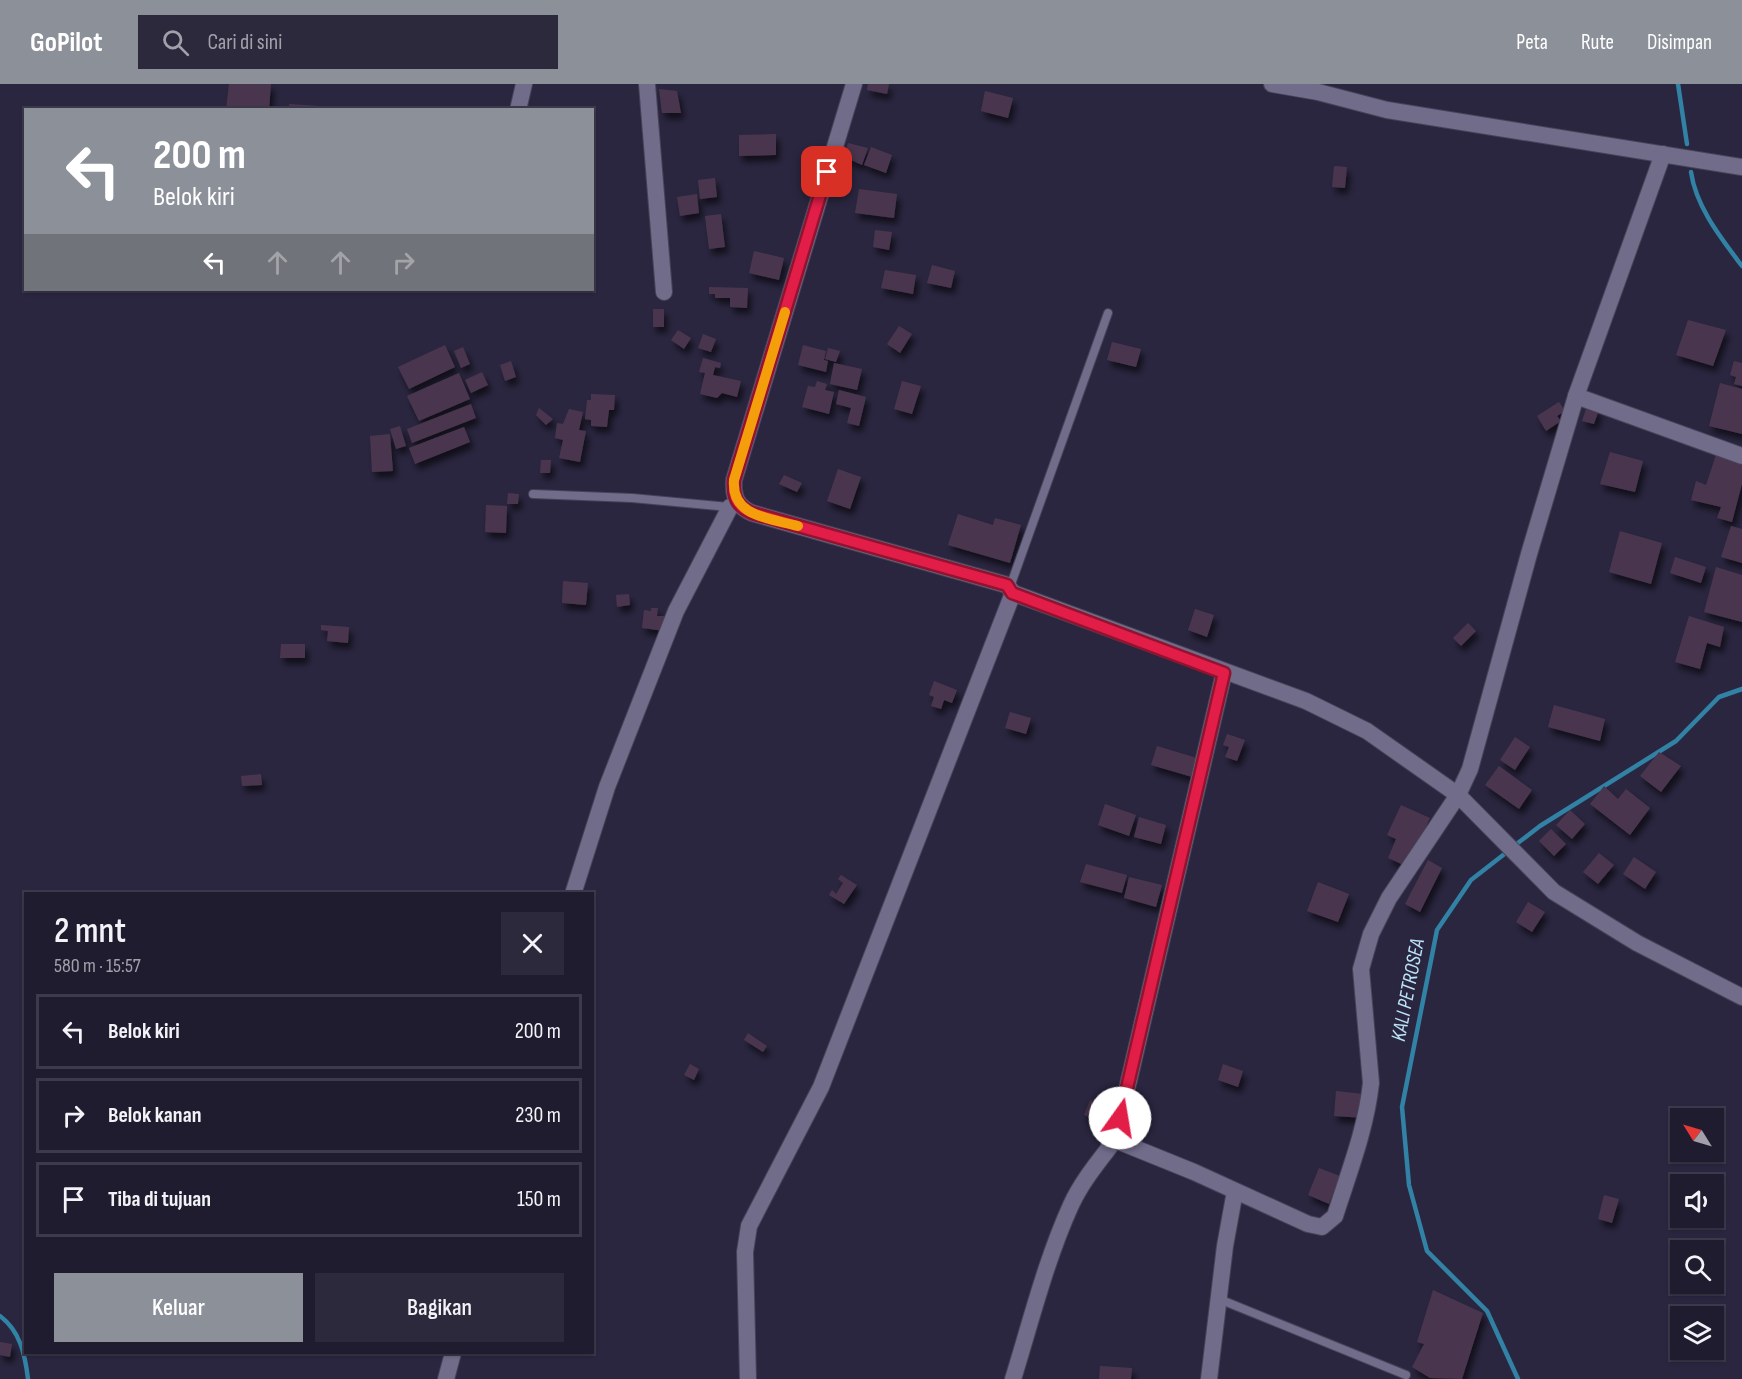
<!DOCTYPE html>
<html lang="id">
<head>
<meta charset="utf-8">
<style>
  :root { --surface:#201c30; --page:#2d293c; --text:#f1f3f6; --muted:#a2a1ab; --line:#3d3a4c; --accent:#8c9099 }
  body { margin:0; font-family:"Sofia Sans Condensed",sans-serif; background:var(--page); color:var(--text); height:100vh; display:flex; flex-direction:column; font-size:22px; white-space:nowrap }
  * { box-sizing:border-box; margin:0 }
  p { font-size:20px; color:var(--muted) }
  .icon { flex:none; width:33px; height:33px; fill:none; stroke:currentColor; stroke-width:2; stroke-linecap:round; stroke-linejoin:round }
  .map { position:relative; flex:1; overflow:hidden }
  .sheet { position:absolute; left:24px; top:808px; width:570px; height:462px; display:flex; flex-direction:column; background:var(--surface); border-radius:0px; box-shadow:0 2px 4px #0004,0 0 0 2px var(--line) }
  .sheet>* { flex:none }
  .banner { position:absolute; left:24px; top:24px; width:570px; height:183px; border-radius:0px; box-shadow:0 2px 4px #0004,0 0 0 2px var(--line); background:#8c9099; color:#fff; overflow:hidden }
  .needle { width:39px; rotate:307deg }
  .fabs { position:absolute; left:1670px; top:1024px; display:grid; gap:12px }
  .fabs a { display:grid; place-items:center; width:54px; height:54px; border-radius:0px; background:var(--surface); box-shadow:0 2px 4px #0004,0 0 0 2px var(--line); font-size:30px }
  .pin { position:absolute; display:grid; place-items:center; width:51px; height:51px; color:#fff; margin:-26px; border-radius:12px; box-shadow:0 3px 9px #0006 }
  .me { position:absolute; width:66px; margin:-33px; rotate:13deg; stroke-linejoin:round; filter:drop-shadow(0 0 4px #0008) }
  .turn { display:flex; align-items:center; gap:21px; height:126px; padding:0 30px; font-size:27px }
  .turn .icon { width:78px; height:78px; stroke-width:2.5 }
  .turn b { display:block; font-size:42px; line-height:51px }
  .lanes { display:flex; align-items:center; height:57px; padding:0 30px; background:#0003; justify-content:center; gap:30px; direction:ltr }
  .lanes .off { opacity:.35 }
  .round { display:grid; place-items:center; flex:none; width:63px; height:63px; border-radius:0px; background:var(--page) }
  .overview { display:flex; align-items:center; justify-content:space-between; height:102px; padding:0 30px }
  h1 { font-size:36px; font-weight:600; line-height:45px }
  .action { display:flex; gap:12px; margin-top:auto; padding:12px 30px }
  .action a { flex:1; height:69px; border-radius:0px; background:var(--accent); color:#fff; font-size:24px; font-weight:600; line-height:69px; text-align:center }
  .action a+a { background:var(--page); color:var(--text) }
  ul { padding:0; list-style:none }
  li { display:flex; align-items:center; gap:18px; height:75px; margin:0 12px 9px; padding:0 18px; border:3px solid var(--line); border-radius:0px }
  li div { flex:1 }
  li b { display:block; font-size:22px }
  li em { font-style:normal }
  header { display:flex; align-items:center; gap:36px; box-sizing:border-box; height:84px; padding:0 30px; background:var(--accent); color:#fff }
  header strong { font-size:28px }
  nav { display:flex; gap:33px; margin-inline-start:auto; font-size:21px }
  .search { width:420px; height:54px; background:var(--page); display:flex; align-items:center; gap:15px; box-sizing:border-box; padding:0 21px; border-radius:0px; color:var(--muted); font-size:22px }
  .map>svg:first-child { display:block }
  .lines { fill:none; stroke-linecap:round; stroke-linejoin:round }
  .stream { stroke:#3182a4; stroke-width:4.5 }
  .building { fill:#4a364d; filter:url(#shadow) }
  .lane-casing { stroke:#464358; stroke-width:10 }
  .street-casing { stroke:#464358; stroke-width:18 }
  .lane { stroke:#706c8a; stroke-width:8 }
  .street { stroke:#706c8a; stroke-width:16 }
  .route-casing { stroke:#92132f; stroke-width:15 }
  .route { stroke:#e11d48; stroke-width:10 }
  .slow { stroke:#f59e0b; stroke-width:10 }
  .labels { text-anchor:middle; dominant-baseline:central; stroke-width:5; stroke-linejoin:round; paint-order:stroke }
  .water-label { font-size:21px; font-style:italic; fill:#bce4f7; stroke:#2a2640 }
</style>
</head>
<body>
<header>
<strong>GoPilot</strong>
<div class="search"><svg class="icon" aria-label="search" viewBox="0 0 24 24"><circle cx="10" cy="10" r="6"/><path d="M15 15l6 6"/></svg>Cari di sini</div>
<nav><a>Peta</a><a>Rute</a><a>Disimpan</a></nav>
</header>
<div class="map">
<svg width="1742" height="1295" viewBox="0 0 1742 1295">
  <defs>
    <filter id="shadow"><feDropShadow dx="3.5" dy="6" stdDeviation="3" flood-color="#0009"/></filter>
  </defs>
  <rect width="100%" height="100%" fill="#2a2640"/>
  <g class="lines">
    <!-- stream -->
    <g class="stream">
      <path d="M1678,0l9,60"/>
      <path d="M1691,88c5,35 30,66 51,94"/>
      <path d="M1514,762l26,-20 136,-85 43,-44 23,-8"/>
      <path d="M1507,768l-36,28 -34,50 -35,177 7,78 18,66 60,60 31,68"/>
      <path d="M0,1232c20,15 25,38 28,63"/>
    </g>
  </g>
  <!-- building -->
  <g class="building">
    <path d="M229,0h42l-2,26h-43z"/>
    <path d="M868,0h21l-2,10 -20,-4z"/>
    <path d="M659,5l18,2 4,22h-19z"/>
    <path d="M985,7l28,7 -5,20 -27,-7z"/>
    <path d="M289,20l47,3v3h-47z"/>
    <path d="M776,50v21l-37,1v-21z"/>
    <path d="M848,59l20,5 -6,17 -18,-8z"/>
    <path d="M871,63l21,8 -6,18 -22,-8z"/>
    <path d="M1334,82l13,1 -2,21 -13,-1z"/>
    <path d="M715,94l2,19 -17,2 -2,-19z"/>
    <path d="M859,105l38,5 -3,24 -39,-5z"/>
    <path d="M697,110l2,19 -19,3 -3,-19z"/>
    <path d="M721,130l4,33 -16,2 -4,-33z"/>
    <path d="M875,146l17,2 -3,18 -16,-3z"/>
    <path d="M754,167l30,7 -5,22 -30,-7z"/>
    <path d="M932,181l23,6 -4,17 -24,-5z"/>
    <path d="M885,186l31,5 -3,19 -32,-6z"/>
    <path d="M709,203l39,1 -1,20 -17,-1v-9h-15v-4h-6z"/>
    <rect x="653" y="225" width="11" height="18"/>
    <path d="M1688,236l38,10 -13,36 -37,-11z"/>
    <path d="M899,242l13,8 -12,19 -13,-9z"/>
    <path d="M678,246l13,8 -7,11 -13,-9z"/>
    <path d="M703,250l13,5 -5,13 -13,-4z"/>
    <path d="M1112,258l29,7 -5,18 -29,-7z"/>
    <path d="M445,261l10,22 -46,22 -11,-22z"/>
    <path d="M803,261l23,6 -2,9 4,1 -2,11 -28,-7z"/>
    <path d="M463,263l7,17 -9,4 -7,-17z"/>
    <path d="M828,264l12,3 -4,11 -11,-3z"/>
    <path d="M703,274l18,5 -1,5 -5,-1 -2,8 28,6 -4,16 -15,-4 -5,5 -17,-4 5,-21 -6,-1z"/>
    <path d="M511,277l5,16 -11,4 -5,-16z"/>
    <path d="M1734,277l8,2v23l-8,-2 2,-7 -6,-2z"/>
    <path d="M834,279l28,6 -5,21 -27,-6z"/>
    <path d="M482,288l6,13 -17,8 -6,-13z"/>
    <path d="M459,289l11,26 -51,22 -12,-25z"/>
    <path d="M817,297l10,3 -2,6 9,2 -5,22 -27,-7 6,-21 7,1z"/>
    <path d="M902,297l19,5 -9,28 -18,-5z"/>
    <path d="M1720,299l22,6v45l-33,-8z"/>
    <path d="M839,306l27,7 -7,29 -12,-3 4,-15 -15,-4z"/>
    <path d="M591,310l24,1 -1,15h-5l-2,17 -16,-1v-6l-6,-1 2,-19h4z"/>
    <path d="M1559,318l6,9 -8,5 4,5 -15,10 -9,-15z"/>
    <path d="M471,320l5,14 -64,25 -5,-14z"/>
    <path d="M1587,322l12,4 -5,14 -12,-3z"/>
    <path d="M539,324l14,11 -7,6 -10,-10z"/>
    <path d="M569,325l14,3 -4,18 7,1 -6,31 -21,-4 4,-18 -8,-2 2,-15 6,1z"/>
    <path d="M400,342l6,20 -10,3 -6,-20z"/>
    <path d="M464,343l6,15 -55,22 -6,-16z"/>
    <path d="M390,350l3,37 -21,1 -2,-36z"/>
    <path d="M1610,368l33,9 -8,31 -35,-8z"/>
    <path d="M1716,371l26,9v20l-10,38 -15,-4 4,-11 -30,-7 5,-19 10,4z"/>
    <path d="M541,376h10l-1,13h-10z"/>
    <path d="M838,385l23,8 -11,32 -23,-8z"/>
    <path d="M784,391l18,8 -5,9 -18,-8z"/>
    <path d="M508,409l11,1 -1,10h-11z"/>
    <path d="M486,421l21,1 -1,27 -21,-1z"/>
    <path d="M958,430l35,11 2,-7 26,7 -11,38 -62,-18z"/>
    <path d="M1731,442l11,3v34l-21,-6z"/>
    <path d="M1620,447l42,12 -11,41 -42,-12z"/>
    <path d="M1675,473l31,10 -5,16 -31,-10z"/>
    <path d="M1716,483l26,8v47l-38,-10z"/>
    <path d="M563,497l25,2 -2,22 -24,-2z"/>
    <path d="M629,510l1,11 -13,2 -1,-12z"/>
    <path d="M651,524h7l-1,8h8l-1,15 -22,-3 2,-18 7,1z"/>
    <path d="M1195,525l19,6 -7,22 -19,-7z"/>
    <path d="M1689,532l35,11 -4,20 -13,-4 -7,26 -25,-7z"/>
    <path d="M1468,539l8,8 -15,15 -8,-8z"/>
    <path d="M321,541l28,2 -1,16 -21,-2 1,-10 -7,-1z"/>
    <path d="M281,560h24v14h-25z"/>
    <path d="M934,597l23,9 -5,13 -8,-3 -3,9 -10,-3 3,-9 -5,-2z"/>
    <path d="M1554,621l51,14 -5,22 -52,-14z"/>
    <path d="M1010,628l21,6 -5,16 -21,-6z"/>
    <path d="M1227,650l18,6 -8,21 -12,-4 4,-10 -6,-2z"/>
    <path d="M1515,653l15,10 -15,23 -15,-10z"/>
    <path d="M1157,662l40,12 -5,19 -41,-12z"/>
    <path d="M1659,668l22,14 -20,26 -21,-16z"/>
    <path d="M1499,682l33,24 -13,19 -34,-24z"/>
    <path d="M261,690l1,11 -20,1 -1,-10z"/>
    <path d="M1604,702l14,13 8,-10 24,19 -20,27 -40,-31z"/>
    <path d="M1105,720l31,11 -7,21 -31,-11z"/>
    <path d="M1401,721l29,13 -22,49 -20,-9 8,-19 -9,-4z"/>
    <path d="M1570,726l15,14 -13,15 -16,-14z"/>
    <path d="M1139,733l27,8 -5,19 -27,-7z"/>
    <path d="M1551,745l15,15 -12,12 -15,-15z"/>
    <path d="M1599,769l15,12 -16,19 -15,-12z"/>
    <path d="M1634,773l22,15 -11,17 -22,-15z"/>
    <path d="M1428,776l14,8 -22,44 -15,-8z"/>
    <path d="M1086,780l41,11 -5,18 -42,-11z"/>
    <path d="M841,791l16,10 -13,19 -15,-9 3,-5 4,4 7,-11 -5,-4z"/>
    <path d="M1129,793l33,8 -6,22 -32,-9z"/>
    <path d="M1318,798l31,12 -11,28 -31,-11z"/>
    <path d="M1528,818l17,10 -13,20 -16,-10z"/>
    <path d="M748,949l19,13 -4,6 -19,-12z"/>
    <path d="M690,980l9,5 -5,11 -10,-5z"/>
    <path d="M1223,980l20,7 -5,16 -20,-7z"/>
    <path d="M1336,1007l27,3 1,24 -30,-2z"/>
    <path d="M1090,1016l13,5 -6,15 -13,-5z"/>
    <path d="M1319,1084l21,8 -11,28 -21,-9z"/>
    <path d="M1604,1111l15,4 -7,24 -14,-4z"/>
    <path d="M1433,1206l50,23 -21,66 -32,-1 -18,-11 12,-23 -7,-2z"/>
    <path d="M0,1258l12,2 -2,13 -10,-2z"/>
    <path d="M1100,1282l32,2 -1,11h-32z"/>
  </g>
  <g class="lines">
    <!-- lane casing -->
    <g class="lane-casing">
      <g id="lane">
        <path d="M533,410l99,4 97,9"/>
        <path d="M1010,503l98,-274"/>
        <path d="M1219,1215l187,76"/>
      </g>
    </g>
    <!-- street casing -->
    <g class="street-casing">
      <g id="street">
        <path d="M647,0l17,208"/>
        <path d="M1272,0l46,8 69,18 355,57"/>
        <path d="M518,26l6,-26"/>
        <path d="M1576,312l166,60"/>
        <path d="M1013,509l293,108 61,30 91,64 96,97 83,51 105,54"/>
        <path d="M1224,589l-109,467 79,32 114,52 14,3 13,-11c14,-44 31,-87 36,-133l-10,-114 10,-35 18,-36 69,-103 12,-26 59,-215 47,-158 87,-242"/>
        <path d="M573,810l34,-107 69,-176 54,-104"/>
        <path d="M446,1295l7,-26"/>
        <path d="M748,1295l-3,-127 4,-26 72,-139 192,-494 -6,-8 -255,-72c-16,-7 -19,-17 -18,-33l120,-396"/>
        <path d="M1013,1295c18,-58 33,-119 58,-174 11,-24 28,-44 44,-65"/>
        <path d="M1209,1295l16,-133 10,-55"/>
      </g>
    </g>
    <!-- lane -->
    <use href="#lane" class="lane"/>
    <!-- street -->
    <use href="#street" class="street"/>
  </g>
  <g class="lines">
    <!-- route casing -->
    <g class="route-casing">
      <path id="route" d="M827,88l-93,308c-1,16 2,26 18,33l255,72 5,8 212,80 -104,445"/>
    </g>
    <!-- route -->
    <use href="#route" class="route"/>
    <!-- slow -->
    <path class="slow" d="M785,228l-51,168c-3,37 36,38 64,46"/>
  </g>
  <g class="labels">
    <!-- water labels -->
    <g class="water-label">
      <text transform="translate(1408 906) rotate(-79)">KALI PETROSEA</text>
    </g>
  </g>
</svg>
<div class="fabs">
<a><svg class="needle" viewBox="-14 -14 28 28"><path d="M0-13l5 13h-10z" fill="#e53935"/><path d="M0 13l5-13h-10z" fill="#a2a1ab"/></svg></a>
<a><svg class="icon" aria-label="sound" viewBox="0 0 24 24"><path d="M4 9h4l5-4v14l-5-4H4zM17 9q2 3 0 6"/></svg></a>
<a><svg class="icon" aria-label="search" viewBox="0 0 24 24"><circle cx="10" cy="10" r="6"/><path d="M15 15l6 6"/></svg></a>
<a><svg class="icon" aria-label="layers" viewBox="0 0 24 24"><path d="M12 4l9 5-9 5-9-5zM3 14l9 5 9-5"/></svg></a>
</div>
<div class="pin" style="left:827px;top:88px;background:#d93025"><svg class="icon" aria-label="arrive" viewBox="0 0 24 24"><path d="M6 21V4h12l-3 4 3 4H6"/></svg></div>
<svg class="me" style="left:1120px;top:1034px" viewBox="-20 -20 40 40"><circle r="19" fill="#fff"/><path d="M0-13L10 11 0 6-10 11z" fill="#e11d48"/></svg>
<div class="banner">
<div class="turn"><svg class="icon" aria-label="left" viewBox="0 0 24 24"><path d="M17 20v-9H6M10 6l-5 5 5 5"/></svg><div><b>200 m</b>Belok kiri</div></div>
<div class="lanes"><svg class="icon" aria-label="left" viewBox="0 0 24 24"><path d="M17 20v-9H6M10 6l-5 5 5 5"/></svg><svg class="icon off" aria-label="ahead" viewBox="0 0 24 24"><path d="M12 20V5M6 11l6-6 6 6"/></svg><svg class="icon off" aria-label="ahead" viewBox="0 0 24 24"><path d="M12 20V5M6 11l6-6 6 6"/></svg><svg class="icon off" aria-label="right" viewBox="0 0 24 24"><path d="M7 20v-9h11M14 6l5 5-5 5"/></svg></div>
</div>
<section class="sheet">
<div class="overview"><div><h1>2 mnt</h1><p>580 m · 15:57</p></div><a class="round"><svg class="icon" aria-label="close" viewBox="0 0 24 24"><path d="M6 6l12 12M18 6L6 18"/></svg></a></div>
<ul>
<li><svg class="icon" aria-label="left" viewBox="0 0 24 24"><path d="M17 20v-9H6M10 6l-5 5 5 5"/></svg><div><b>Belok kiri</b></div><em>200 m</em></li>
<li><svg class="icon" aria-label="right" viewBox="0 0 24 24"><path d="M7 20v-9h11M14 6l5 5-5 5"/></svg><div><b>Belok kanan</b></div><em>230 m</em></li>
<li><svg class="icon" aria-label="arrive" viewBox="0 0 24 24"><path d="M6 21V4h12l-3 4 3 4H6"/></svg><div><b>Tiba di tujuan</b></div><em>150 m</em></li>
</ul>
<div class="action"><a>Keluar</a><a>Bagikan</a></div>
</section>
</div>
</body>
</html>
